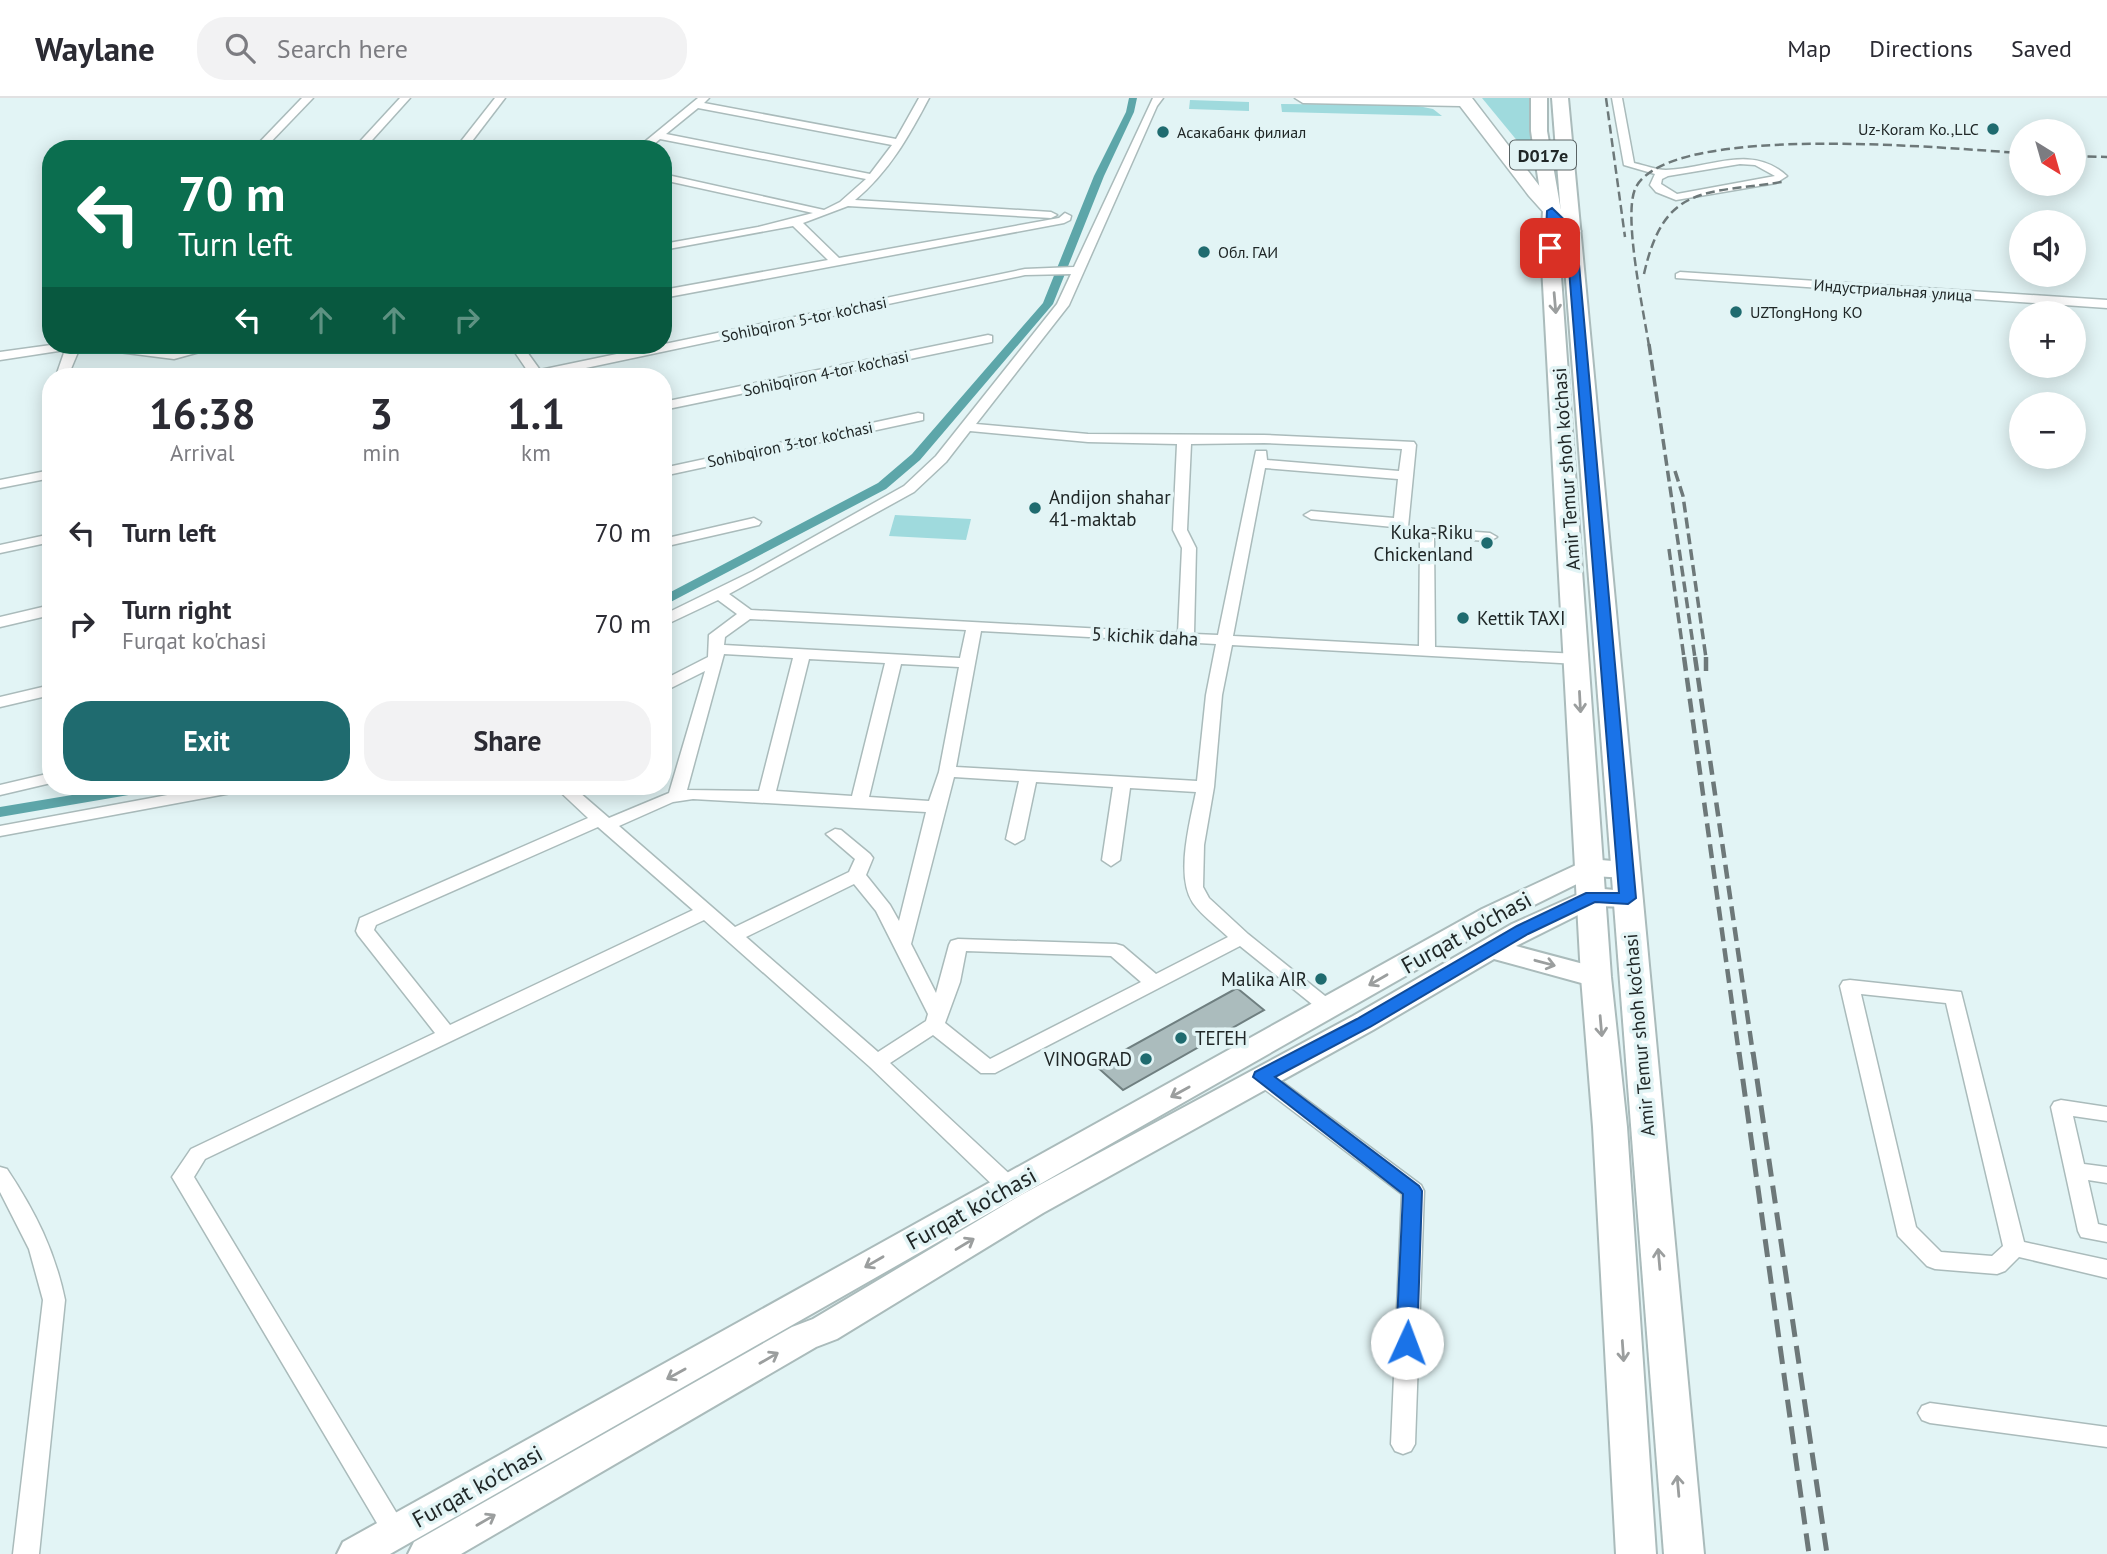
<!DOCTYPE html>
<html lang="en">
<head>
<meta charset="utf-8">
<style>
  :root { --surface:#fff; --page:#f2f2f3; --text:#2b2b33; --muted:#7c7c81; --line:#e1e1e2; --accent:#1f6b6f }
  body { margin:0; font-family:"PT Sans",sans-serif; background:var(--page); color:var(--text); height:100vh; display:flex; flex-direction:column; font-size:26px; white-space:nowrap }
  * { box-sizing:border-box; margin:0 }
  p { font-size:23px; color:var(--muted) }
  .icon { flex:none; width:38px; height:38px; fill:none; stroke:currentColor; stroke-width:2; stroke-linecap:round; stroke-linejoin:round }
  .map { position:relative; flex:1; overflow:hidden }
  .drawer { position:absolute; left:42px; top:270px; width:630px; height:427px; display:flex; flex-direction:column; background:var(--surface); border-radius:28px; box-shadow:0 4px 18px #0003 }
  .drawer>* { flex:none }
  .hud { position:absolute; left:42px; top:42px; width:630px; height:214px; border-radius:28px; box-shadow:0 4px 18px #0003; background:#0b6e4f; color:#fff; overflow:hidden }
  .needle { width:46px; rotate:143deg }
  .controls { position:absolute; left:2009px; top:21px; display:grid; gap:14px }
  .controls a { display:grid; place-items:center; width:77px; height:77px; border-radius:50%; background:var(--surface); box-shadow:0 4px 18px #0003; font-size:35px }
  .pin { position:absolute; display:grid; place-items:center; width:60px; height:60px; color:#fff; margin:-30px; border-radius:14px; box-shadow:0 4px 10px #0006 }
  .me { position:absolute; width:77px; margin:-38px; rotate:2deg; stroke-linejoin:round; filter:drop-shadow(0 0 5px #0008) }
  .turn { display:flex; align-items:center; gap:24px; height:147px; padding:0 21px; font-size:32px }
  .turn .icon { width:91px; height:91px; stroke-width:2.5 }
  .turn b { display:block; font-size:49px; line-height:60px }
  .lanes { display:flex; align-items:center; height:66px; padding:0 21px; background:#0003; justify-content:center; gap:35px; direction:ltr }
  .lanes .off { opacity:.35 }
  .eta { display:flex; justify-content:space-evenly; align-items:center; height:119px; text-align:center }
  .eta b { font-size:42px; font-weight:800; line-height:49px }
  .button { display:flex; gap:14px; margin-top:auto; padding:14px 21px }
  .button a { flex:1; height:80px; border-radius:28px; background:var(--accent); color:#fff; font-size:28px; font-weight:800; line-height:80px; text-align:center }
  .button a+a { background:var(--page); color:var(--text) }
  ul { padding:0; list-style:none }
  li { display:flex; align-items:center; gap:21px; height:91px; padding:0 21px }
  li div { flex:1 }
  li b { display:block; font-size:26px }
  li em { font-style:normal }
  header { display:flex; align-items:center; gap:42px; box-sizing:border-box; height:98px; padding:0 35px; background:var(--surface); border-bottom:2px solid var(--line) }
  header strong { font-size:33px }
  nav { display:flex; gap:38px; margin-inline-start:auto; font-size:24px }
  .search { width:490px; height:63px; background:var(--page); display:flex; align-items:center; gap:18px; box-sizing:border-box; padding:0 24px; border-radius:28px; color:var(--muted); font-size:26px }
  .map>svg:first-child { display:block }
  .green { fill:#9fdadd }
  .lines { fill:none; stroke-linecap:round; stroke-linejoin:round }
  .canal { fill:#5da6a9; fill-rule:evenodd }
  .building { fill:#abbcbd; stroke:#6f7f80; stroke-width:2 }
  .minor-casing { stroke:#abb; stroke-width:3 }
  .secondary-casing { stroke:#abb; stroke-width:4 }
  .primary-casing { stroke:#abb; stroke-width:4 }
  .trunk-casing { stroke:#abb; stroke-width:3 }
  .minor { fill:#fff; fill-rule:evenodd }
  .secondary { fill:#fff; fill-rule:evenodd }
  .primary { fill:#fff; fill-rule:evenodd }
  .trunk { fill:#fff; fill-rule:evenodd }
  .rail-far3 { stroke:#6d7879; stroke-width:2.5; stroke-dasharray:9 4.5; stroke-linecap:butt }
  .rail-far2 { stroke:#6d7879; stroke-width:3.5; stroke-dasharray:11 5; stroke-linecap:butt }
  .rail-far1 { stroke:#6d7879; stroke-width:4.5; stroke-dasharray:14 7; stroke-linecap:butt }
  .rail { stroke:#6d7879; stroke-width:5; stroke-dasharray:18 9; stroke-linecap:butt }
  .oneway { stroke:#9b9e9e }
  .route { fill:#1a73e8; stroke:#114b97; stroke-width:2 }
  .poi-dot { fill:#1f6b6f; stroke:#e2f4f5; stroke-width:2.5 }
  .labels { text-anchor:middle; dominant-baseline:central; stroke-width:7; stroke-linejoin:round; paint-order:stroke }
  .far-poi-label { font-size:16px; fill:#202727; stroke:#e2f4f5; text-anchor:start }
  .far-street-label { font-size:16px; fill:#202727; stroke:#e2f4f5 }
  .shield { fill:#e2f4f5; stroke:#5a6465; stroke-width:2 }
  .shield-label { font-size:18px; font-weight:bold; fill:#202727 }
  .street-label { font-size:19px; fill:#202727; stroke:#e2f4f5 }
  .poi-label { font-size:19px; fill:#202727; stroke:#e2f4f5; text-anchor:start }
  .near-street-label { font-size:23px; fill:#202727; stroke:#e2f4f5 }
</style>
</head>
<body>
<header>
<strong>Waylane</strong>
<div class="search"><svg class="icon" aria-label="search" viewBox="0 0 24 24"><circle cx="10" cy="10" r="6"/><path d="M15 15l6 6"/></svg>Search here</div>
<nav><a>Map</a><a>Directions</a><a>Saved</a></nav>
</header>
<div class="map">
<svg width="2107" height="1456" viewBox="0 0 2107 1456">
  <rect width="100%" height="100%" fill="#e2f4f5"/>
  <!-- green -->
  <g class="green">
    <path d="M1482,0h49l6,67z"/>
    <path d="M1190,2l59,2v9l-60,-2z"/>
    <path d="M1281,6l132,1 20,4 9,7 -160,-4z"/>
    <path d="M895,417l76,4 -5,21 -77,-4z"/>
  </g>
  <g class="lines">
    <!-- canal -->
    <g class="canal">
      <path d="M1129,0h8l-3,14 -30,64 -51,128 -133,156 -34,29 -223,117v-10l215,-113 34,-29 131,-151 51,-127 32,-64z"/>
      <path d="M126,688h34l-8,5 -152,26v-10z"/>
    </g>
  </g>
  <!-- building -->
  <path class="building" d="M1237,890l27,22 -141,80 -27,-24z"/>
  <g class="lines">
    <!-- minor casing -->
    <g class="minor-casing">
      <g id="minor">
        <path d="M302,0h11l-49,51h-11z"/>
        <path d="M400,0h10l-46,51h-11z"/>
        <path d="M495,0h10l-39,51h-11z"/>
        <path d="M698,0h11l-5,5 192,36 23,-41h10c-20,38 -40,74 -74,102l196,12 6,3 -6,3 -203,-12 -45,17 36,35 220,-40 6,-5 6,3 -1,4 -6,3 -401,75v-8l165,-30 -35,-34 -130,24v-6l95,-17 55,-14 -150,-33v-6l161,36 16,-8 26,-23 -206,-40 -12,10h-12zM698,10l194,37 -22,29 -204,-40z"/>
        <path d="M1153,0h10l-6,8 -88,199 -93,119 112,10 176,1 150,7 2,3 -8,82 82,6 7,4 -7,4 -56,-3 1,109 143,7 8,5 -8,5 -346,-19 -10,50 -8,92 -10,58 -1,42 6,11 39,36 92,74 -3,5h-14l-83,-67 -245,127h-14l-48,-38 -43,28 126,117 3,6 -3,6 -8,2 -8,-2 -130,-125 -166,-147 -499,239 -11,18 214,355 -3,8 -9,3 -9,-3 -215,-363 19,-28 244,-116 -77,-98 -2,-4 4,-13 228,-100 -34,-32h18l37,32 60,-25 36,-122 -42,21v-12l45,-23 1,-22 28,-21 -19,-14 -55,26v-11l90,-44 151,-85 32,-30 121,-152 14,-30 -46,1 -477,101h-23l4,-3 -19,-28h12l18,25 485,-101 49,-2zM970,333l118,11 89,2 -4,86 9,18 -4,85 -427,-23 -22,-16 185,-102 32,-30zM1264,345l138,6 -3,22 -132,-11 -1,-9h-10l-38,184 -24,-1 2,-86 -9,-18 4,-86zM1265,370l133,11 -4,39 -83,-7 -7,4 7,4 82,8 2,7 25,3 -1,109 -186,-10zM750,521l216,11 -6,28 -236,-13 1,-8zM981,533l235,13 -10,51 -9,86 -241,-14zM724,556l69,4 -34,133 -72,-1zM809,561l76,4 -33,133 -76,-5zM901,566l58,3 -20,105 -10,29 -60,-4zM954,679l65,4 -13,58 9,5 9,-5 12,-57 77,5 -11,73 9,6 9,-6 10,-72 66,4c-6,30 -21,84 -3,111 9,13 24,23 35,34l-72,37 -33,-28 -7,-2 -158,-5 -7,2 -2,4 -13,48 -25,-49zM693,701l233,13 -27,109 -9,-16 -24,-30 7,-17 -3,-4 -29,-24 -6,-1 -9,5 29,25 -6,13 -114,55 -116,-101 54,-24zM598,729l95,83 -243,115 -76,-95 2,-5zM854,786l22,27 52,103 -2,7 -48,31 -132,-115zM966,853l145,5 30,26 -151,77 -45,-36 15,-41z"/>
        <path d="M1612,0h10l12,65c10,2 22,7 32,7 43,-1 85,-27 121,6l-11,7 -100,17 -20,-8 -6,-7 5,-11 -31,-9zM1740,66l15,1 20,11 -98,18 -16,-10 1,-5 6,-3z"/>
        <path d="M1680,174l427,28v8l-431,-30v-4z"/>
        <path d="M988,237l4,1v6l-329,68v-8z"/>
        <path d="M51,247h30l-13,31h-12l9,-26 -65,10v-8z"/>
        <path d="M89,247c28,-1 54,4 82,6 17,1 35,-7 54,-6l-51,14 -79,-10z"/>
        <path d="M918,315l5,1v6l-260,56v-8z"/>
        <path d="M51,372v8l-51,10v-8z"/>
        <path d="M754,420l7,4 -2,3 -96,22v-8z"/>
        <path d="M51,436v8l-51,11v-8z"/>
        <path d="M51,507v10l-51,12v-10z"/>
        <path d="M51,587v10l-51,12v-10z"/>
        <path d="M51,675v10l-51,12v-10z"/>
        <path d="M216,688h35l-9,5 -242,45v-10z"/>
        <path d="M1850,882l111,12 63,250 83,18v18l-88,-21 -14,14 -8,3 -62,-5 -8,-3 -29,-30 -58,-250 3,-5zM1861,896l85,9 57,243 -11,10 -51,-4 -25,-25z"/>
        <path d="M1262,972l7,2 152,113 3,6 -9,253 -4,7 -8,3 -8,-3 -4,-7 11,-250 -147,-112 -3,-5 3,-5z"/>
        <path d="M2061,1002l46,7v14l-34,-5 11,48 23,3v16l-19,-3 10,44 9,2v16l-26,-5 -3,-6 -27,-124 3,-5z"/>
        <path d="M0,1069l7,2c28,42 48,82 58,131l-26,254h-26l30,-254 -14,-51 -29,-57z"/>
        <path d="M1930,1305l177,24v20l-177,-24 -8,-3 -4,-7 4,-7z"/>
      </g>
    </g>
    <!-- secondary casing -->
    <g class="secondary-casing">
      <g id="secondary">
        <path d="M1589,761l47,4 3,6 -3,6 -10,3 -33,-2 -91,45 -1112,633h-53l6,-12 1139,-633z"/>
        <path d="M1592,790l46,4 4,6 -4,6 -10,3 -32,-1 -80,40 90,24 4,7 -4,7 -10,3 -102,-28 -121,71 -330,183 -206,126 -21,8 -355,207h-53l6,-12 378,-215 21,-8 208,-124 332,-179 159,-92z"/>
      </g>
    </g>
    <!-- primary casing -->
    <g class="primary-casing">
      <g id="primary">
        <path d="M1531,0h16v33l14,80 -2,37 52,729 16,150 29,427h-40l-23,-427 -12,-150 -40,-729 2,-37 -12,-80z"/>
        <path d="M1552,0h16l136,1456h-40z"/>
      </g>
    </g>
    <!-- trunk casing -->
    <g class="trunk-casing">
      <path id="trunk" d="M1295,0h177l69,90 40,43 -3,4h-14l-35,-39 -69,-90 -157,-3z"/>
    </g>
    <!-- minor -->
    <use href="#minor" class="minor"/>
    <!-- secondary -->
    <use href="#secondary" class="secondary"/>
    <!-- primary -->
    <use href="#primary" class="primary"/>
    <!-- trunk -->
    <use href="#trunk" class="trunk"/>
    <!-- rail-far3 -->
    <g class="rail-far3">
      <path d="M1606,0l19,139"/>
      <path d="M2074,58l33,1"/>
      <path d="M1644,176c20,-90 60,-80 138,-92"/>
      <path d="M1649,248c-5,-33 -27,-133 -13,-159 36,-66 316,-38 385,-34"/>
    </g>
    <!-- rail-far2 -->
    <g class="rail-far2">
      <path d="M1649,246l46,314"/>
      <path d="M1675,373l8,25 23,162"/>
      <path d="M1669,451l15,109"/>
    </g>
    <!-- rail-far1 -->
    <g class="rail-far1">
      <path d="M1684,559l55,397"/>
      <path d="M1695,559l58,397"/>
      <path d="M1706,559v14"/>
    </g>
    <!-- rail -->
    <g class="rail">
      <path d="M1739,954l70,502"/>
      <path d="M1753,954l74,502"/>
    </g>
  </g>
  <!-- one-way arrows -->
  <defs><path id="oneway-shaft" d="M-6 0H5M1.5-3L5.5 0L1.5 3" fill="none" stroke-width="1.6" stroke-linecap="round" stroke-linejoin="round" transform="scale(1.75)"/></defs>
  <g class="oneway">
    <use href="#oneway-shaft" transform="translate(1555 205) rotate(85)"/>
    <use href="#oneway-shaft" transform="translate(1580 604) rotate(87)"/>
    <use href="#oneway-shaft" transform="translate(1545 865) rotate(15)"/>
    <use href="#oneway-shaft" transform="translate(1378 882) rotate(150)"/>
    <use href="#oneway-shaft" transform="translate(1601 928) rotate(85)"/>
    <use href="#oneway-shaft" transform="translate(1180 994) rotate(151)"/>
    <use href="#oneway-shaft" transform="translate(965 1146) rotate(-31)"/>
    <use href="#oneway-shaft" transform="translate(1659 1161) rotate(-95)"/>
    <use href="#oneway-shaft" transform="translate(874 1164) rotate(150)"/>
    <use href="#oneway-shaft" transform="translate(1623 1253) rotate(86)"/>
    <use href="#oneway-shaft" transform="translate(769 1260) rotate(-30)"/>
    <use href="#oneway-shaft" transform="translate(676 1276) rotate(151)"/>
    <use href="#oneway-shaft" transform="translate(1678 1388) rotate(-95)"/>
    <use href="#oneway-shaft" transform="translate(486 1422) rotate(-30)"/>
  </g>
  <!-- route -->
  <path class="route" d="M1552,110l24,23 60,667 -8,6 -33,-2 -67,32 -158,93 -95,50 144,109 3,5 -5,152 -3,6 -7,3 -8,-3 -3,-6 7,-149 -150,-117 2,-5 102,-53 160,-93 69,-33h33l-53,-661 -9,-10 -2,26 -5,4 -5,-4 2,-37z"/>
  <!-- markers -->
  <g class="poi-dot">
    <circle cx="1993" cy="31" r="7"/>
    <circle cx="1163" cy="34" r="7"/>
    <circle cx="1204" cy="154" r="7"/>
    <circle cx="1736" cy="214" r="7"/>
    <circle cx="1035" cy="410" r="7"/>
    <circle cx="1487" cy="445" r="7"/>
    <circle cx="1463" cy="520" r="7"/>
    <circle cx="1321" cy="881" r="7"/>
    <circle cx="1181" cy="940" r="7"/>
    <circle cx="1146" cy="961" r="7"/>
  </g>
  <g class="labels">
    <!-- far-poi labels -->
    <g class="far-poi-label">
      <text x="1979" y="31" text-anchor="end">Uz-Koram Ko.,LLC</text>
      <text x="1177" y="34">Асакабанк филиал</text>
      <text x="1218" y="154">Обл. ГАИ</text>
      <text x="1750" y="214">UZTongHong KO</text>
    </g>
    <!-- far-street labels -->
    <g class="far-street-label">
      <text transform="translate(1893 192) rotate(4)">Индустриальная улица</text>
      <text transform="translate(804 221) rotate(-12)">Sohibqiron 5-tor ko'chasi</text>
      <text transform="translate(826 275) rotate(-12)">Sohibqiron 4-tor ko'chasi</text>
      <text transform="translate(790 346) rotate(-12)">Sohibqiron 3-tor ko'chasi</text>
    </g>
    <!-- shield labels -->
    <rect class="shield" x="1510" y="42.5" width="66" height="29" rx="5"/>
    <g class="shield-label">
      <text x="1543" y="57">D017e</text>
    </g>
    <!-- street labels -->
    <g class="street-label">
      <text transform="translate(1566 371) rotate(-94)">Amir Temur shoh ko'chasi</text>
      <text transform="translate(1145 538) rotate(3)">5 kichik daha</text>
      <text transform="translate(1639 937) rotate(-95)">Amir Temur shoh ko'chasi</text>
    </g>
    <!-- poi labels -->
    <g class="poi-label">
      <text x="1049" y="399">Andijon shahar<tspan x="1049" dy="22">41-maktab</tspan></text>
      <text x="1473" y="434" text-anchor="end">Kuka-Riku<tspan x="1473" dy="22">Chickenland</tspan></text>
      <text x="1477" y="520">Kettik TAXI</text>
      <text x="1307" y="881" text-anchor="end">Malika AIR</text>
      <text x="1195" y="940">ТЕГЕН</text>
      <text x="1132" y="961" text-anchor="end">VINOGRAD</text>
    </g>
    <!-- near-street labels -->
    <g class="near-street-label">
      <text transform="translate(1466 834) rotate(-29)">Furqat ko'chasi</text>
      <text transform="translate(971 1110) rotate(-29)">Furqat ko'chasi</text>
      <text transform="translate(477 1388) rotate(-29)">Furqat ko'chasi</text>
    </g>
  </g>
</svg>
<div class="controls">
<a><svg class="needle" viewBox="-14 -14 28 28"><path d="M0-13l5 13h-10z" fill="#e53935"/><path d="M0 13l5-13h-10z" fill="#7c7c81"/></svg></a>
<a><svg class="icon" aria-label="sound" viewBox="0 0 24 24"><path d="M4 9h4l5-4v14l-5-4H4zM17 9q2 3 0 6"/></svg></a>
<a>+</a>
<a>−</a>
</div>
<div class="pin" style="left:1550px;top:150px;background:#d93025"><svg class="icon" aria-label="arrive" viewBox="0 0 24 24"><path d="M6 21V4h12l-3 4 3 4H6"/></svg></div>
<svg class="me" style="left:1407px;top:1245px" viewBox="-20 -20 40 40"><circle r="19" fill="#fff"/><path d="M0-13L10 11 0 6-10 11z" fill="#1a73e8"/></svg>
<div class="hud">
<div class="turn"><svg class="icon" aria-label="left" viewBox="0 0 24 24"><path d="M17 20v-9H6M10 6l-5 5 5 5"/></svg><div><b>70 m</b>Turn left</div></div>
<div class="lanes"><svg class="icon" aria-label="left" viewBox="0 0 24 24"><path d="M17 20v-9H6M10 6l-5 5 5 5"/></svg><svg class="icon off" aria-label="ahead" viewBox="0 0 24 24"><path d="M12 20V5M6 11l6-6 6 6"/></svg><svg class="icon off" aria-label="ahead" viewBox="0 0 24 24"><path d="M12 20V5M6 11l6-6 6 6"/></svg><svg class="icon off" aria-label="right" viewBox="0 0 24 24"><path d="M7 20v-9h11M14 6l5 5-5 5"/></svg></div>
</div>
<section class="drawer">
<div class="eta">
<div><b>16:38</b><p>Arrival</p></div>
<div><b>3</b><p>min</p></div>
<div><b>1.1</b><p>km</p></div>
</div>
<ul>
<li><svg class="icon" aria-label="left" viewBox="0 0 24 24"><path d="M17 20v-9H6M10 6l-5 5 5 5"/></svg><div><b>Turn left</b></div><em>70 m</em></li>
<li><svg class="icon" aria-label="right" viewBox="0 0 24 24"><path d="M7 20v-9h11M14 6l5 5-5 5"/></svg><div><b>Turn right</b><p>Furqat ko'chasi</p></div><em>70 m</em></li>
</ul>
<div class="button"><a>Exit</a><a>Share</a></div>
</section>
</div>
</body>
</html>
